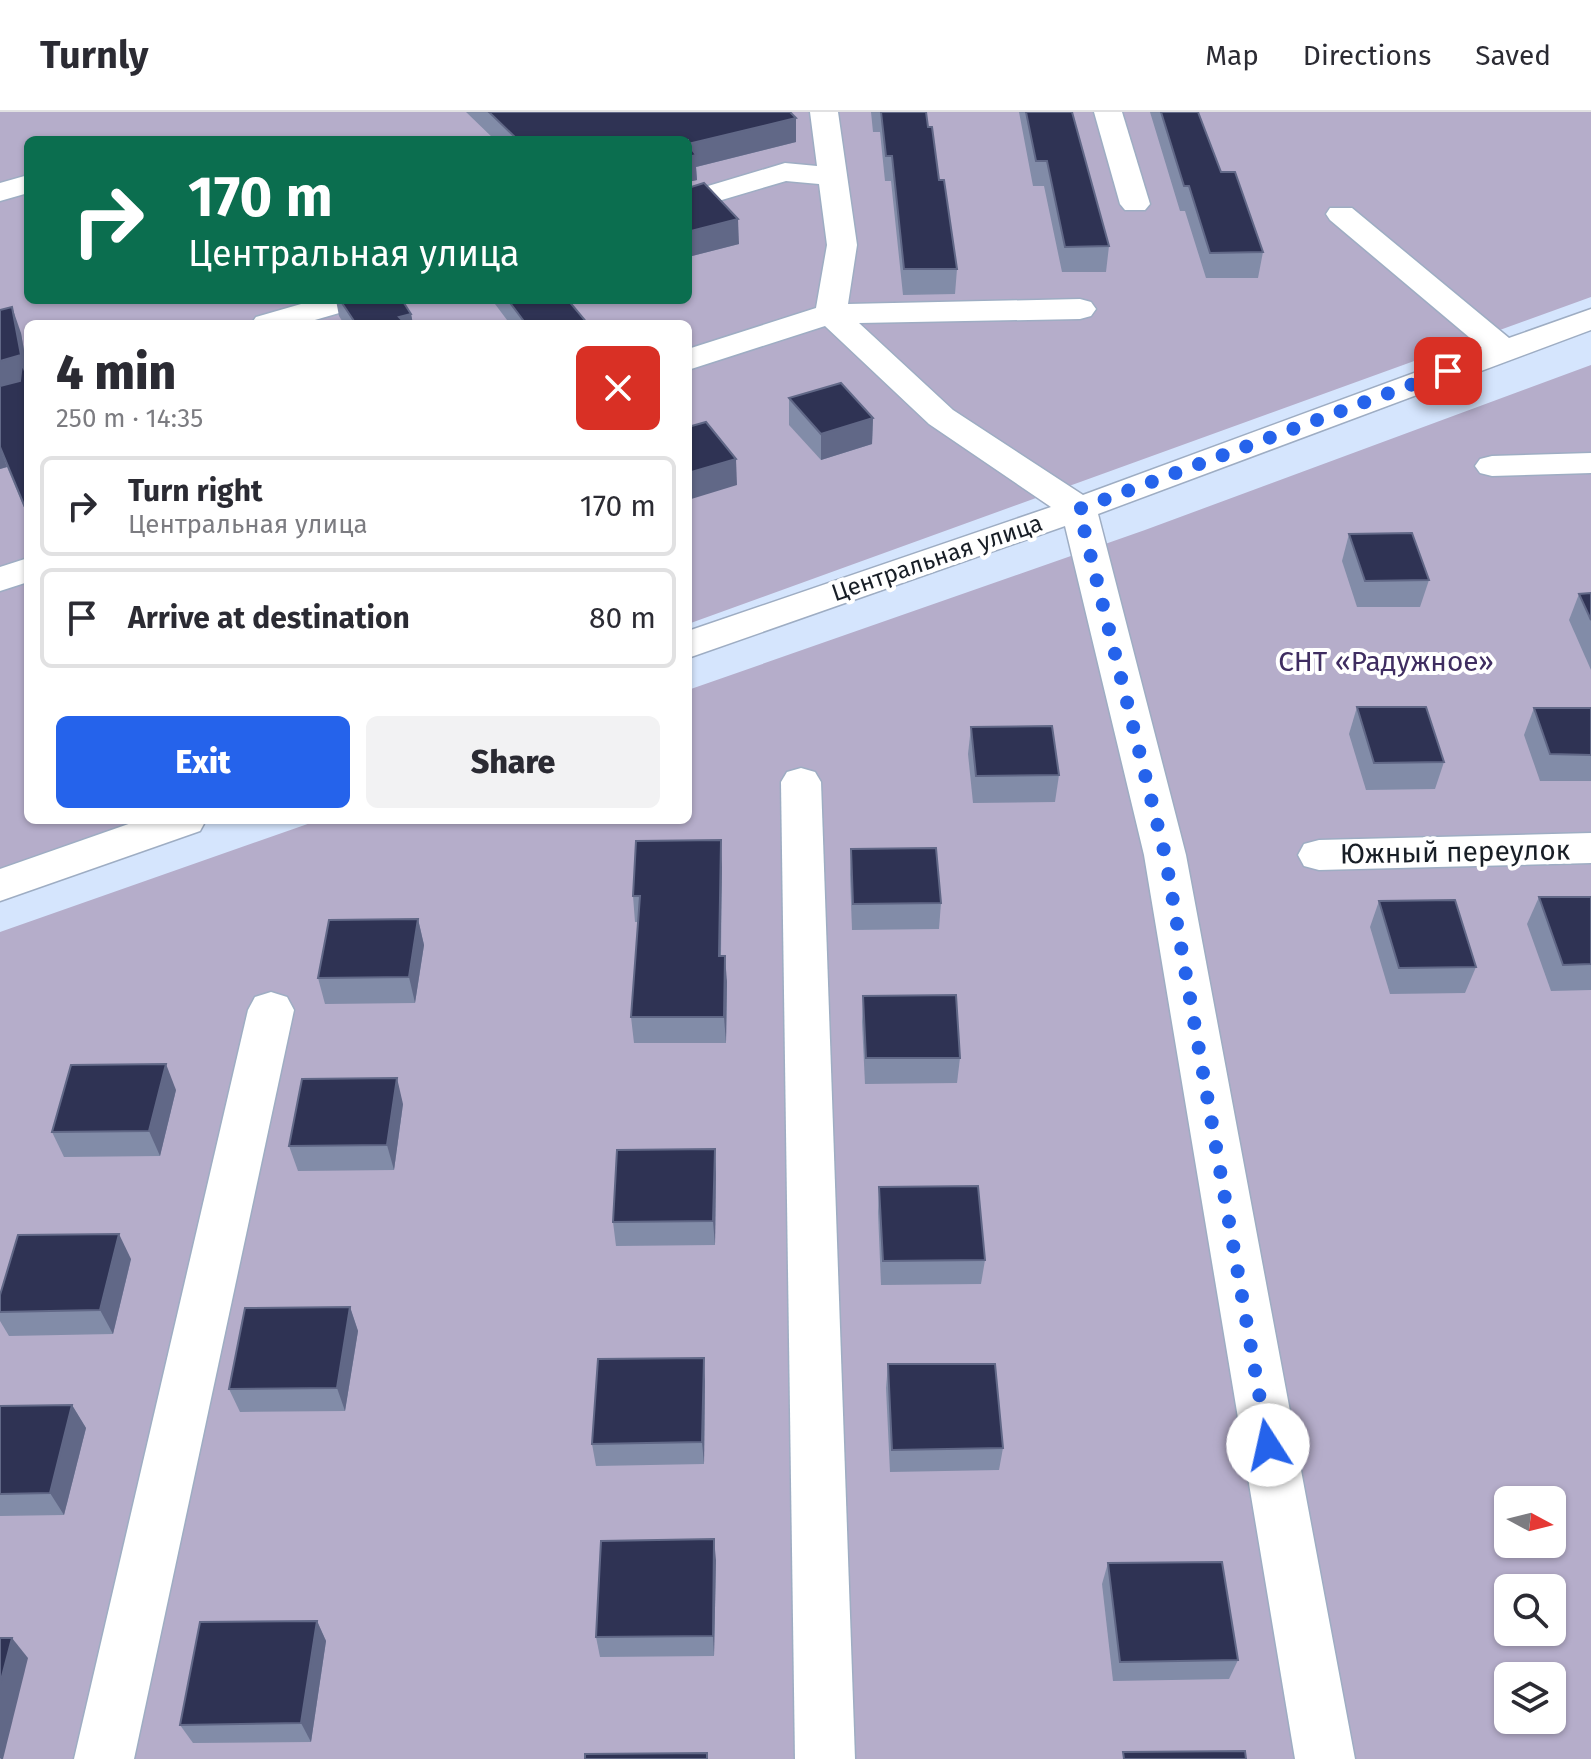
<!DOCTYPE html>
<html lang="en">
<head>
<meta charset="utf-8">
<style>
  :root { --surface:#fff; --page:#f2f2f3; --text:#2b2b33; --muted:#7c7c81; --line:#e1e1e2; --accent:#2563eb }
  body { margin:0; font-family:"Fira Sans",sans-serif; background:var(--page); color:var(--text); height:100vh; display:flex; flex-direction:column; font-size:30px; white-space:nowrap }
  * { box-sizing:border-box; margin:0 }
  p { font-size:26px; color:var(--muted) }
  .icon { flex:none; width:44px; height:44px; fill:none; stroke:currentColor; stroke-width:2; stroke-linecap:round; stroke-linejoin:round }
  .map { position:relative; flex:1; overflow:hidden }
  .side { position:absolute; left:24px; top:208px; width:668px; height:504px; display:flex; flex-direction:column; background:var(--surface); border-radius:12px; box-shadow:0 2px 6px #0004 }
  .side>* { flex:none }
  .hud { position:absolute; left:24px; top:24px; width:668px; height:168px; border-radius:12px; box-shadow:0 2px 6px #0004; background:#0b6e4f; color:#fff; overflow:hidden }
  .needle { width:52px; rotate:97deg }
  .fabs { position:absolute; left:1494px; top:1374px; display:grid; gap:16px }
  .fabs a { display:grid; place-items:center; width:72px; height:72px; border-radius:12px; background:var(--surface); box-shadow:0 2px 6px #0004; font-size:40px }
  .pin { position:absolute; display:grid; place-items:center; width:68px; height:68px; color:#fff; margin:-34px; border-radius:16px; box-shadow:0 4px 12px #0006 }
  .me { position:absolute; width:88px; margin:-44px; rotate:350deg; stroke-linejoin:round; filter:drop-shadow(0 0 6px #0008) }
  .turn { display:flex; align-items:center; gap:28px; height:168px; padding:0 32px; font-size:36px }
  .turn .icon { width:104px; height:104px; stroke-width:2.5 }
  .turn b { display:block; font-size:56px; line-height:68px }
  .round { display:grid; place-items:center; flex:none; width:84px; height:84px; border-radius:12px; background:var(--page) }
  .overview { display:flex; align-items:center; justify-content:space-between; height:136px; padding:0 32px }
  h1 { font-size:48px; font-weight:800; line-height:60px }
  .primary-button { display:flex; gap:16px; margin-top:auto; padding:16px 32px }
  .primary-button a { flex:1; height:92px; border-radius:12px; background:var(--accent); color:#fff; font-size:32px; font-weight:800; line-height:92px; text-align:center }
  .primary-button a+a { background:var(--page); color:var(--text) }
  ul { padding:0; list-style:none }
  li { display:flex; align-items:center; gap:24px; height:100px; margin:0 16px 12px; padding:0 16px; border:4px solid var(--line); border-radius:12px }
  li div { flex:1 }
  li b { display:block; font-size:30px }
  li em { font-style:normal }
  header { display:flex; align-items:center; gap:48px; box-sizing:border-box; height:112px; padding:0 40px; background:var(--surface); border-bottom:2px solid var(--line) }
  header strong { font-size:38px }
  nav { display:flex; gap:44px; margin-inline-start:auto; font-size:28px }
  .map>svg:first-child { display:block }
  .green { fill:#b5adca; fill-rule:evenodd }
  .lines { fill:none; stroke-linecap:round; stroke-linejoin:round }
  .minor-casing { stroke:#9eadc3; stroke-width:3 }
  .minor { fill:#fff; fill-rule:evenodd }
  .wall { fill:#828ca8 }
  .shaded-wall { fill:#616887 }
  .building { fill:#2f3354; stroke:#616887; stroke-width:2 }
  .route { stroke:#2563eb; stroke-width:14; stroke-dasharray:0 25.2 }
  .labels { text-anchor:middle; dominant-baseline:central; stroke-width:8; stroke-linejoin:round; paint-order:stroke }
  .far-street-label { font-size:24px; fill:#181e26; stroke:#fff }
  .park-label { font-size:28px; fill:#3f2d61; stroke:#fff }
  .street-label { font-size:28px; fill:#181e26; stroke:#fff }
</style>
</head>
<body>
<header>
<strong>Turnly</strong>
<nav><a>Map</a><a>Directions</a><a>Saved</a></nav>
</header>
<div class="map">
<svg width="1591" height="1647" viewBox="0 0 1591 1647">
  <rect width="100%" height="100%" fill="#d5e5fd"/>
  <!-- green -->
  <g class="green">
    <path d="M0,0h1591v185l-903,327v-300h-660v496h119l-147,53zM28,28h660v160h-660z"/>
    <path d="M1591,253v1394h-1591v-827l319,-112h369v-130l457,-160zM1508,1388h44v44h-44zM1508,1476h44v44h-44zM1508,1564h44v44h-44z"/>
  </g>
  <g class="lines">
    <!-- minor casing -->
    <g class="minor-casing">
      <g id="minor">
        <path d="M810,0h28l19,133 -9,59 232,-5 11,3 5,7 -5,7 -11,3 -221,4 94,87 130,85 399,-147 -152,-128 -4,-6 4,-6h22l157,130 82,-29v21l-493,184 88,341 169,904h-60l-151,-904 -79,-329 -377,132v-27l363,-124 -122,-83 -104,-98 -137,44v-21l128,-41 11,-63 -8,-61 -33,-3 -98,29v-18l97,-29 32,3z"/>
        <path d="M1094,0h28l28,92 -5,6h-20l-5,-6z"/>
        <path d="M28,63v18l-28,8v-18z"/>
        <path d="M315,188h50l-5,7 -59,17h-50l5,-7z"/>
        <path d="M1591,341v20l-99,3 -12,-3 -5,-7 5,-7 12,-3z"/>
        <path d="M28,446v24l-28,9v-24z"/>
        <path d="M801,656l14,4 6,10 34,977h-60l-14,-977 6,-10z"/>
        <path d="M140,708h66l-6,11 -200,70v-32z"/>
        <path d="M1591,721v30l-272,7 -15,-4 -6,-11 6,-11 15,-4z"/>
        <path d="M271,880l16,5 7,13 -160,749h-60l174,-749 7,-13z"/>
      </g>
    </g>
    <!-- minor -->
    <use href="#minor" class="minor"/>
  </g>
  <!-- wall -->
  <g class="wall">
    <path d="M466,0h324l6,30 -100,25 1,13 -9,2v-42h-193z"/>
    <path d="M871,0h55l2,15 29,142 -2,25 -52,1 -12,-114h-6l-5,-49h-7z"/>
    <path d="M1019,0h53l37,134 -3,26h-44l-18,-86h-11z"/>
    <path d="M1150,0h48l23,60 42,80 -5,26h-52l-21,-67h-5z"/>
    <path d="M688,76l51,56 -47,12 -4,-4z"/>
    <path d="M336,188h66l9,14 2,10h-69l-5,-8z"/>
    <path d="M492,188h76l20,24h-78z"/>
    <path d="M0,198l21,23 7,41v143l-21,-50 -7,2z"/>
    <path d="M789,286l84,20 -1,26 -51,16 -32,-35z"/>
    <path d="M1349,422l80,46 -9,27h-63l-15,-46z"/>
    <path d="M1591,481v77l-22,-50 10,-26z"/>
    <path d="M1357,595l87,55 -9,27 -69,1 -17,-56z"/>
    <path d="M1534,596h57v73h-51l-16,-46z"/>
    <path d="M971,615l88,48 -4,27 -82,1 -5,-49z"/>
    <path d="M851,737l90,54 -2,26 -87,1 -2,-55z"/>
    <path d="M722,755l-1,89 6,26 -1,61h-92l-3,-26 7,-95h-3l-2,-26z"/>
    <path d="M1539,785h52v93l-40,1 -24,-67z"/>
    <path d="M1379,789l97,66 -11,26 -75,1 -20,-67z"/>
    <path d="M418,807l6,26 -9,58 -90,1 -7,-26z"/>
    <path d="M863,884l97,62 -3,25 -92,1 -3,-62z"/>
    <path d="M176,978l-16,66 -96,1 -12,-25z"/>
    <path d="M403,992l-9,66 -96,1 -9,-25z"/>
    <path d="M715,1037l1,25 -1,71 -99,1 -3,-24z"/>
    <path d="M879,1075l106,73 -4,24 -100,1 -3,-73z"/>
    <path d="M131,1147l-18,75 -104,2 -9,-15v-26z"/>
    <path d="M350,1195l8,24 -13,80 -105,1 -11,-23z"/>
    <path d="M888,1252l115,84 -4,22 -109,2 -4,-84z"/>
    <path d="M705,1269l-1,83 -108,2 -4,-22z"/>
    <path d="M72,1293l14,23 -22,87 -64,1v-110z"/>
    <path d="M716,1448l-2,96 -114,1 -4,-20z"/>
    <path d="M1108,1451l130,97 -9,19 -116,2 -11,-97z"/>
    <path d="M317,1509l9,20 -15,101 -118,1 -13,-18z"/>
  </g>
  <!-- shaded-wall -->
  <g class="shaded-wall">
    <path d="M796,6v24l-100,25 1,13 -9,2v-38z"/>
    <path d="M738,107l1,25 -47,12 -1,-25z"/>
    <path d="M12,195l9,26 7,41v8l-28,8v-29z"/>
    <path d="M411,202l2,10h-13l-1,-7z"/>
    <path d="M873,306l-1,26 -51,16v-26z"/>
    <path d="M0,336l7,19 -7,2z"/>
    <path d="M736,347l1,26 -49,15v-27z"/>
    <path d="M721,728l1,27 -2,115 -1,-26z"/>
    <path d="M418,807l6,26 -9,58 -6,-26z"/>
    <path d="M725,844l2,26 -1,61 -2,-26z"/>
    <path d="M166,952l10,26 -16,66 -11,-25z"/>
    <path d="M397,966l6,26 -9,66 -7,-25z"/>
    <path d="M715,1037l1,25 -1,71 -2,-24z"/>
    <path d="M119,1122l12,25 -18,75 -13,-24z"/>
    <path d="M350,1195l8,24 -13,80 -8,-23z"/>
    <path d="M704,1246l1,23 -1,83 -2,-22z"/>
    <path d="M72,1293l14,23 -22,87 -14,-22z"/>
    <path d="M714,1427l2,21 -2,96 -1,-20z"/>
    <path d="M317,1509l9,20 -15,101 -10,-19z"/>
    <path d="M12,1526l16,20 -25,101h-2l-1,-1v-74z"/>
  </g>
  <!-- building -->
  <g class="building">
    <path d="M489,0h301l6,6 -108,26v-4h-170z"/>
    <path d="M881,0h45l2,15h4l7,53h5l13,89h-53l-12,-113h-6z"/>
    <path d="M1026,0h46l37,134 -44,1 -18,-86h-11z"/>
    <path d="M1161,0h37l23,60h14l28,80 -53,1 -21,-67h-5z"/>
    <path d="M688,32l8,11 -8,2z"/>
    <path d="M704,71l34,36 -47,12 -3,-3v-40z"/>
    <path d="M340,188h62l9,14 -12,3 7,7h-50z"/>
    <path d="M508,188h60l20,24h-62z"/>
    <path d="M12,195l9,48 -21,6v-51z"/>
    <path d="M22,252l6,14 -1,134 -27,-65v-61l20,-5z"/>
    <path d="M841,271l32,35 -52,16 -32,-36z"/>
    <path d="M706,310l30,37 -48,14v-46z"/>
    <path d="M1412,421l17,47 -64,1 -16,-47z"/>
    <path d="M1591,481v27l-12,-26z"/>
    <path d="M1357,595h69l18,55 -70,1z"/>
    <path d="M1534,596h57v47l-41,-1z"/>
    <path d="M1052,614l7,49 -83,1 -5,-49z"/>
    <path d="M721,728l-2,116h6l-1,61h-93l9,-121h-7l3,-55z"/>
    <path d="M936,736l5,55 -88,1 -2,-55z"/>
    <path d="M1539,785h52v67l-28,1z"/>
    <path d="M1455,788l21,67 -77,1 -20,-67z"/>
    <path d="M418,807l-9,58 -91,1 11,-58z"/>
    <path d="M956,883l4,63h-94l-3,-62z"/>
    <path d="M166,952l-17,67 -97,1 19,-67z"/>
    <path d="M397,966l-10,67 -98,1 13,-67z"/>
    <path d="M715,1037l-2,72 -100,1 4,-72z"/>
    <path d="M978,1074l7,74 -102,1 -4,-74z"/>
    <path d="M119,1122l-19,76 -100,2v-17l18,-60z"/>
    <path d="M350,1195l-13,81 -108,1 16,-81z"/>
    <path d="M704,1246l-2,84 -110,2 6,-85z"/>
    <path d="M888,1252h107l8,84 -111,2z"/>
    <path d="M72,1293l-22,88 -50,1v-88z"/>
    <path d="M714,1427l-1,97 -117,1 5,-96z"/>
    <path d="M1222,1450l16,98 -118,2 -12,-99z"/>
    <path d="M317,1509l-16,102 -121,2 20,-103z"/>
    <path d="M0,1526h12l-12,46z"/>
    <path d="M1245,1639l1,8h-122l-1,-7z"/>
    <path d="M707,1641v6h-122v-5z"/>
  </g>
  <g class="lines">
    <!-- route -->
    <path class="route" d="M1268,1333l-103,-590 -86,-346 369,-138"/>
  </g>
  <g class="labels">
    <!-- far-street labels -->
    <g class="far-street-label">
      <text transform="translate(937 446) rotate(-19)">Центральная улица</text>
    </g>
    <!-- park labels -->
    <g class="park-label">
      <text x="1386" y="549">СНТ «Радужное»</text>
    </g>
    <!-- street labels -->
    <g class="street-label">
      <text transform="translate(1455 740) rotate(-1)">Южный переулок</text>
    </g>
  </g>
</svg>
<div class="fabs">
<a><svg class="needle" viewBox="-14 -14 28 28"><path d="M0-13l5 13h-10z" fill="#e53935"/><path d="M0 13l5-13h-10z" fill="#7c7c81"/></svg></a>
<a><svg class="icon" aria-label="search" viewBox="0 0 24 24"><circle cx="10" cy="10" r="6"/><path d="M15 15l6 6"/></svg></a>
<a><svg class="icon" aria-label="layers" viewBox="0 0 24 24"><path d="M12 4l9 5-9 5-9-5zM3 14l9 5 9-5"/></svg></a>
</div>
<div class="pin" style="left:1448px;top:259px;background:#d93025"><svg class="icon" aria-label="arrive" viewBox="0 0 24 24"><path d="M6 21V4h12l-3 4 3 4H6"/></svg></div>
<svg class="me" style="left:1268px;top:1333px" viewBox="-20 -20 40 40"><circle r="19" fill="#fff"/><path d="M0-13L10 11 0 6-10 11z" fill="#2563eb"/></svg>
<div class="hud">
<div class="turn"><svg class="icon" aria-label="right" viewBox="0 0 24 24"><path d="M7 20v-9h11M14 6l5 5-5 5"/></svg><div><b>170 m</b>Центральная улица</div></div>
</div>
<section class="side">
<div class="overview"><div><h1>4 min</h1><p>250 m · 14:35</p></div><a class="round" style="background:#d93025;color:#fff"><svg class="icon" aria-label="close" viewBox="0 0 24 24"><path d="M6 6l12 12M18 6L6 18"/></svg></a></div>
<ul>
<li><svg class="icon" aria-label="right" viewBox="0 0 24 24"><path d="M7 20v-9h11M14 6l5 5-5 5"/></svg><div><b>Turn right</b><p>Центральная улица</p></div><em>170 m</em></li>
<li><svg class="icon" aria-label="arrive" viewBox="0 0 24 24"><path d="M6 21V4h12l-3 4 3 4H6"/></svg><div><b>Arrive at destination</b></div><em>80 m</em></li>
</ul>
<div class="primary-button"><a>Exit</a><a>Share</a></div>
</section>
</div>
</body>
</html>
